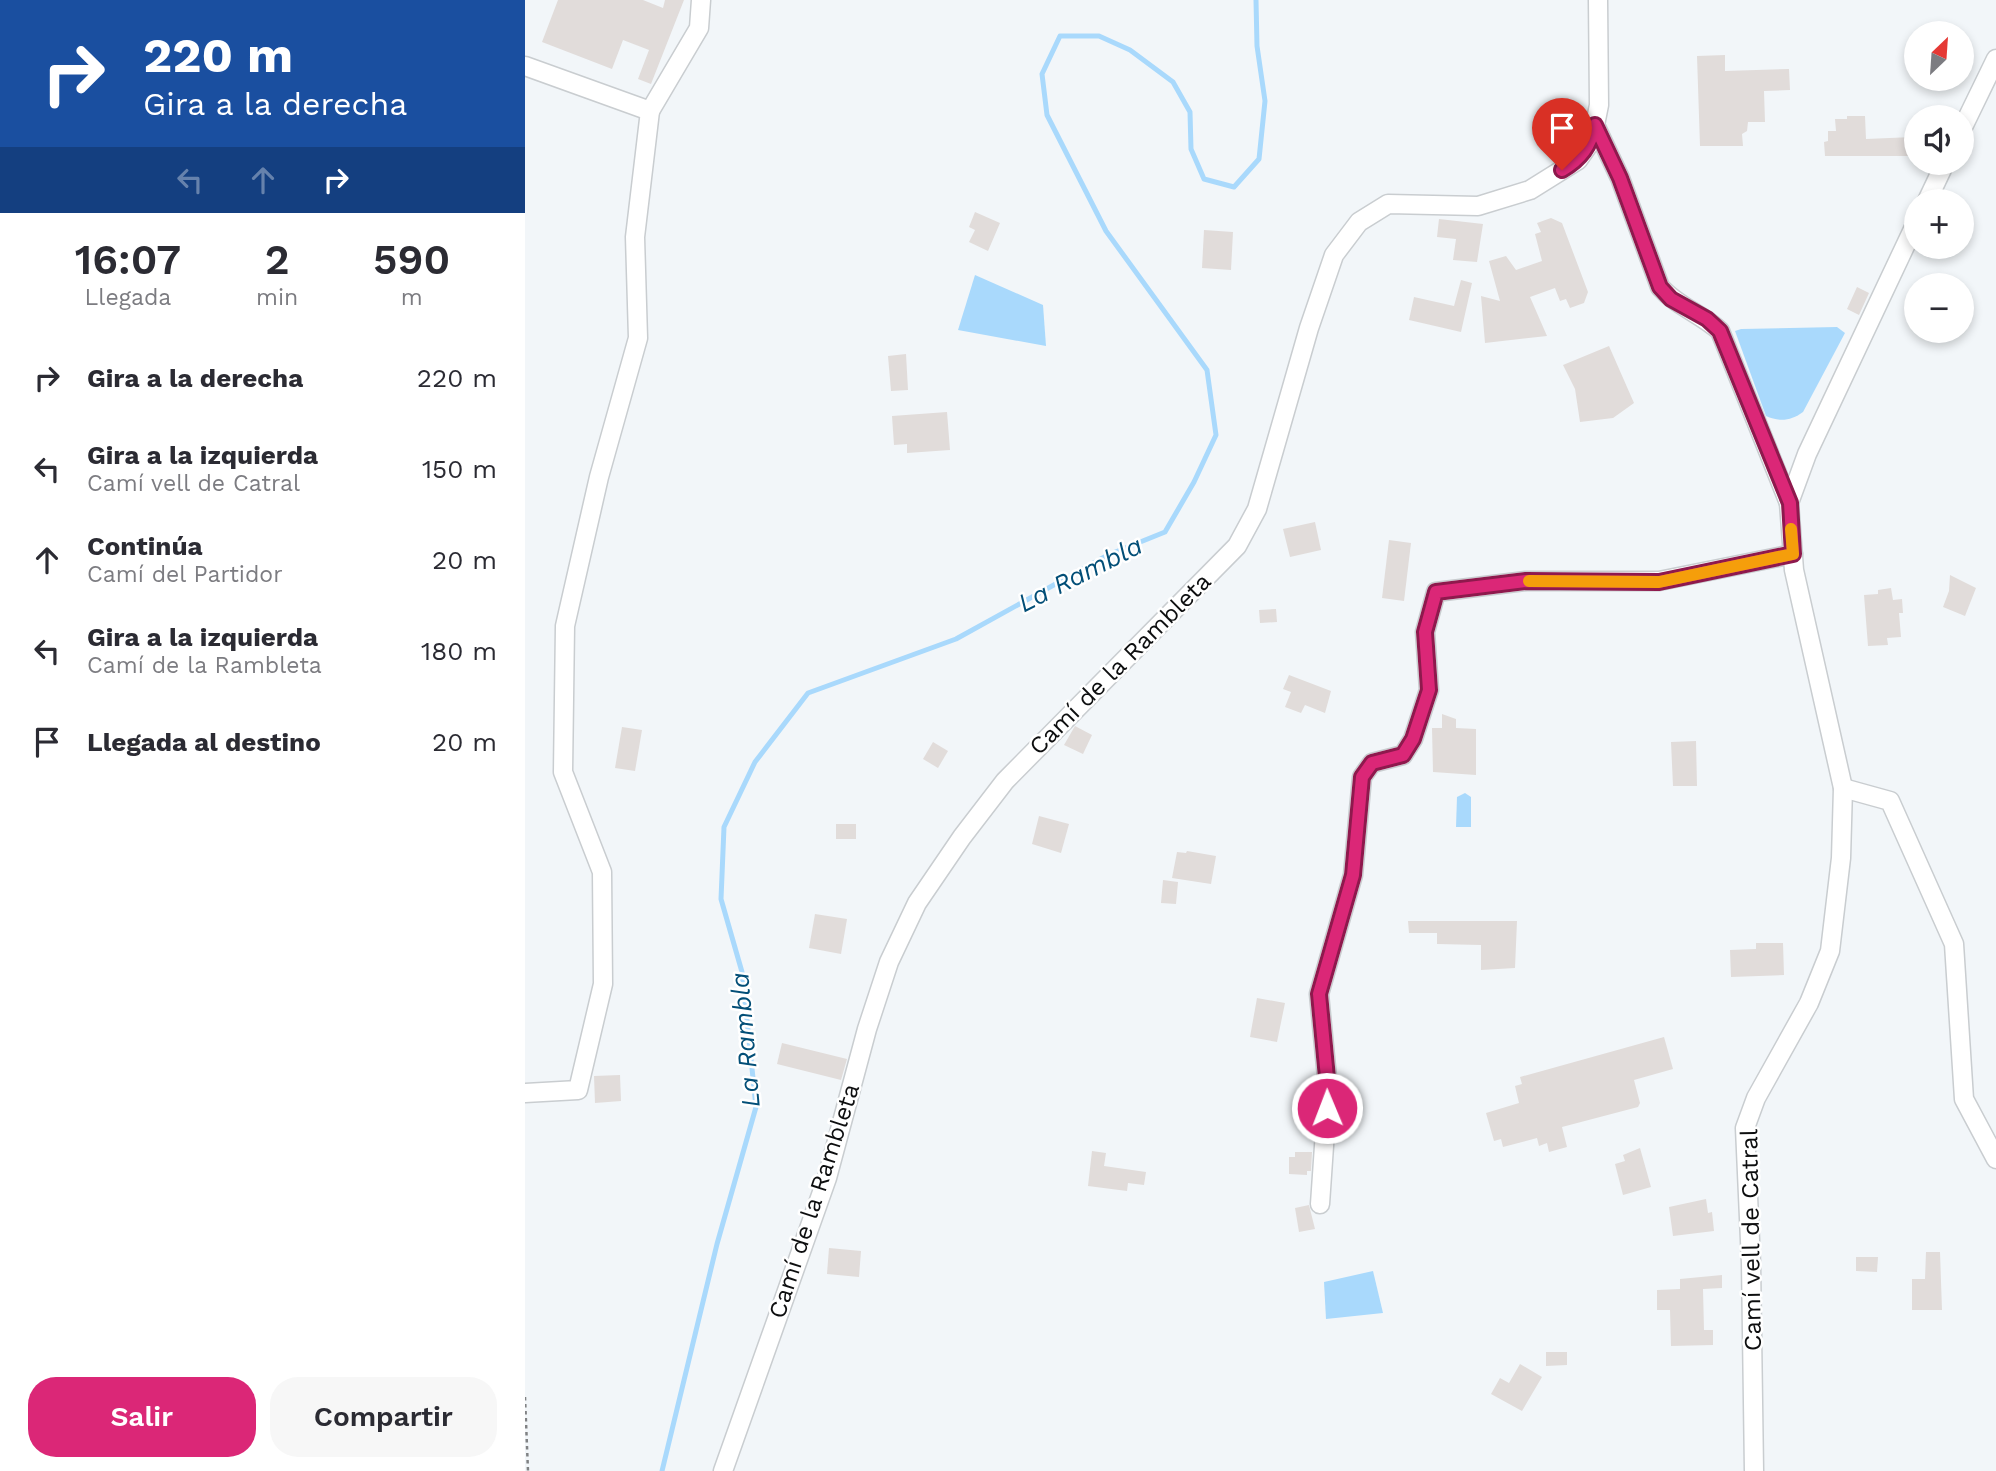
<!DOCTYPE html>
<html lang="es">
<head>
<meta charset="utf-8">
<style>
  :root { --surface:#fff; --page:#f7f7f7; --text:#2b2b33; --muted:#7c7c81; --accent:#db2777 }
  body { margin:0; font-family:"Work Sans",sans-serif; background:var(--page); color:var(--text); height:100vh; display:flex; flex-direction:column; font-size:26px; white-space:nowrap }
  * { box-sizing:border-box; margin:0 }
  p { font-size:23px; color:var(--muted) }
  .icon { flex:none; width:38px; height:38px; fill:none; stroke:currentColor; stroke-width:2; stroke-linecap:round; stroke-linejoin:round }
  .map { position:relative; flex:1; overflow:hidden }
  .sheet { display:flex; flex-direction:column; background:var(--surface); width:525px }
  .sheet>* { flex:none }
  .banner { background:#1a4fa0; color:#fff; overflow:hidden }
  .needle { width:46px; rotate:25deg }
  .controls { position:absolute; left:1379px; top:21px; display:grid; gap:14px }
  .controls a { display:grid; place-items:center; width:70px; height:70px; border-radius:50%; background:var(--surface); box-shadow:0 4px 10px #0003; font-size:35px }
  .pin { position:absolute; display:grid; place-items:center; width:60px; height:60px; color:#fff; margin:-72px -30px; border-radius:50% 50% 50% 0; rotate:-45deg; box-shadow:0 0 7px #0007 }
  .pin .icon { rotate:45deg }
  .me { position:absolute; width:77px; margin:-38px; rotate:359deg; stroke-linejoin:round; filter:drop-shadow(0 0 5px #0008) }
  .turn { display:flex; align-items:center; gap:24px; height:147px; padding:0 28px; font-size:32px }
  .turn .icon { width:91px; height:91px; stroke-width:2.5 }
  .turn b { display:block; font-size:49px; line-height:60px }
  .lanes { display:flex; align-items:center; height:66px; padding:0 28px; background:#0003; justify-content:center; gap:35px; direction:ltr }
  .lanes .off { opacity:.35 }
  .eta { display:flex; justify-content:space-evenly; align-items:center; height:119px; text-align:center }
  .eta b { font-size:42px; font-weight:600; line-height:49px }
  .cta { display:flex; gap:14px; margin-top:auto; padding:14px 28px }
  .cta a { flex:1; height:80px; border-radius:28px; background:var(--accent); color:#fff; font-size:28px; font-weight:600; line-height:80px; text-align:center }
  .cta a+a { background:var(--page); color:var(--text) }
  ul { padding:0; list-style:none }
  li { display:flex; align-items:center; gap:21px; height:91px; padding:0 28px }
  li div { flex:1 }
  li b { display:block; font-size:26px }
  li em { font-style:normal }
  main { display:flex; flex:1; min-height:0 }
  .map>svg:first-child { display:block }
  .water { fill:#a9d9fc }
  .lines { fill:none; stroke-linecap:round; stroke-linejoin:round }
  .stream { stroke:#a9d9fc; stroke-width:5 }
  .building { fill:#e1dcda }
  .street-casing { stroke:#c9cdd0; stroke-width:21 }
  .path { stroke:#808284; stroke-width:2.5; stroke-dasharray:3.5 3.5; stroke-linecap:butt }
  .street { stroke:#fff; stroke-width:18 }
  .route-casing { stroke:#8e194d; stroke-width:18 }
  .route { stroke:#db2777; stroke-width:12 }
  .slow { stroke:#f59e0b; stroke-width:12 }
  .labels { text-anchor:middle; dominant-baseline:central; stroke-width:5; stroke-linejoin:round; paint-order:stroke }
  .street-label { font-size:24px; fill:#0d0e0f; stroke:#fff }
  .water-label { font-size:26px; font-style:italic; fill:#024e77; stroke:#fff }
</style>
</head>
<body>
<main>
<section class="sheet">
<div class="banner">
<div class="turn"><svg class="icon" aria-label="right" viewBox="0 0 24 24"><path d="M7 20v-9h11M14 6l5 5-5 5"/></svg><div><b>220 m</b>Gira a la derecha</div></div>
<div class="lanes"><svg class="icon off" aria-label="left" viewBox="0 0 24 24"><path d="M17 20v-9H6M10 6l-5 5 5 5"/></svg><svg class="icon off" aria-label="ahead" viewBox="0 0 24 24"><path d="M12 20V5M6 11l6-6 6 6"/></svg><svg class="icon" aria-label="right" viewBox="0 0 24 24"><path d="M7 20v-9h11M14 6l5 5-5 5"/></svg></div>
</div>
<div class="eta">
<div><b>16:07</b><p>Llegada</p></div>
<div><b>2</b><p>min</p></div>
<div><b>590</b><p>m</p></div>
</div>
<ul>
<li><svg class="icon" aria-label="right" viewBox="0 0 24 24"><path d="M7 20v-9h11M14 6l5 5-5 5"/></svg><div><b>Gira a la derecha</b></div><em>220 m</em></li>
<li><svg class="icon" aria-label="left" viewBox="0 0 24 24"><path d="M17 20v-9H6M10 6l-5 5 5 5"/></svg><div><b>Gira a la izquierda</b><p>Camí vell de Catral</p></div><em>150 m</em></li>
<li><svg class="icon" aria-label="ahead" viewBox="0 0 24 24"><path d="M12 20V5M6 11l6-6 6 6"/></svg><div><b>Continúa</b><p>Camí del Partidor</p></div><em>20 m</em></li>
<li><svg class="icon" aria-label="left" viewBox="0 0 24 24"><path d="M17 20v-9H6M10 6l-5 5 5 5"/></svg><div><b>Gira a la izquierda</b><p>Camí de la Rambleta</p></div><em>180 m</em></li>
<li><svg class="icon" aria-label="arrive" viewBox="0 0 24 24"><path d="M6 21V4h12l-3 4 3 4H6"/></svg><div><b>Llegada al destino</b></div><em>20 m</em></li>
</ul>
<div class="cta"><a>Salir</a><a>Compartir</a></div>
</section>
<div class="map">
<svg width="1471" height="1471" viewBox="0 0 1471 1471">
  <rect width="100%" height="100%" fill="#f2f6f9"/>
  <!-- water -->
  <g class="water">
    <path d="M450,275l68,30 3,41 -88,-16z"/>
    <path d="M1312,327l8,6 -42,79c-12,9 -24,10 -37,4l-31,-85 6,-2z"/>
    <path d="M940,793l6,4v30h-15l1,-30z"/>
    <path d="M848,1271l10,42 -57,6 -2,-37z"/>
  </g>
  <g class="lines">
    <!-- stream -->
    <path class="stream" d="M137,1471l55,-227 39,-137 -14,-135 -21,-73 3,-72 31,-65 53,-69 148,-54 152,-84 57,-23 29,-50 22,-47 -9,-65 -101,-139 -59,-116 -5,-41 18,-38h39l31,14 43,32 17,30 1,37 13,30 30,8 25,-28 6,-58 -8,-55 -1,-46"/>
  </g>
  <!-- building -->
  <g class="building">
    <path d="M33,0h85l20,8 2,-8h19l-33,84 -13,-5 11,-29 -26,-10 -11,29 -70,-27z"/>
    <path d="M1200,55v16l64,-2 1,21 -26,1 1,31h-17l-1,9 -5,3 1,12h-43l-3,-90z"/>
    <path d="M1322,116h18l1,23 47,-2 1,19h-89l-1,-14 4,-1v-10h8l-1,-12h12z"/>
    <path d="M450,212l25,11 -12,28 -19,-9 6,-12 -6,-3z"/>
    <path d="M1026,218l11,5 26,69 -4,11 -14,5 -4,-9 -6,2 -5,-13 -25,9 17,39 -62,7 -4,-47 19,5 -11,-40 17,-5 10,14 26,-9 -7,-27 6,-2 -4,-9z"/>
    <path d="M914,219l44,5 -6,38 -24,-2 3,-21 -19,-2z"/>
    <path d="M679,230l29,2 -2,38 -29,-2z"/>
    <path d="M936,280l11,3 -11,49 -52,-12 5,-23 40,9z"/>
    <path d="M1332,287l12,6 -10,22 -12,-6z"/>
    <path d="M1084,346l25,57 -21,15 -33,4 -5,-33 -12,-24z"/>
    <path d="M381,354l2,36 -17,1 -3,-35z"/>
    <path d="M422,412l3,38 -43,3v-9l-13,1 -2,-29z"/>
    <path d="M790,522l6,28 -31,7 -7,-28z"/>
    <path d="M864,540l22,3 -7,58 -22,-3z"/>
    <path d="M1425,575l26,13 -11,28 -22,-9 6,-16z"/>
    <path d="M1366,588l2,12 9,-1 1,14h-4l2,24 -14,1 1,7 -20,1 -4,-51 14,-1v-4z"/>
    <path d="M751,609l1,13 -17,1 -1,-13z"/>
    <path d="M764,675l42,16 -6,22 -20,-8 -4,8 -16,-6 6,-15 -8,-3z"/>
    <path d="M917,714l14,5v9l20,1v46l-43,-3 -1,-44h10z"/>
    <path d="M550,726l17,9 -9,19 -19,-9z"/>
    <path d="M97,727l20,3 -7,41 -20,-3z"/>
    <path d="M1171,741l1,45h-24l-2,-44z"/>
    <path d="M408,742l15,9 -10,17 -15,-9z"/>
    <path d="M514,816l30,8 -8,29 -29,-9z"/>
    <rect x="311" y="824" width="20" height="15"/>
    <path d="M662,851l29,5 -5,28 -39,-6 5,-26 9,1z"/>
    <path d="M638,880l15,2 -2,22 -15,-1z"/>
    <path d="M290,914l32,5 -6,35 -32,-6z"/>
    <path d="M883,921h109l-2,47 -34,2v-25l-44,-1v-11h-28z"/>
    <path d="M1231,943h27l1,32 -53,2 -1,-27 26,-1z"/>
    <path d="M732,998l28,5 -8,39 -27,-5z"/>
    <path d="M1139,1037l9,32 -39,11 6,23 -2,4 -76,20 5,20 -18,5 -2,-9 -8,3 -2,-8 -34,9 -2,-8 -7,2 -8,-28 33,-10 -4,-17 7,-2 -2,-7z"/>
    <path d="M257,1043l65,16 -6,21 -64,-16z"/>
    <path d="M95,1075l1,26 -26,2 -1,-27z"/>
    <path d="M1115,1148l11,39 -28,8 -8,-31 10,-3 -2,-6z"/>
    <path d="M567,1151l14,2 -2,13 42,6 -2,13 -16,-2 -1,8 -39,-5z"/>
    <path d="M770,1152h17l-1,19h-4v4l-18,-1v-17h6z"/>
    <path d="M1181,1199l2,14 4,-1 2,19 -41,5 -4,-29z"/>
    <path d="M784,1205l6,24 -16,3 -4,-24z"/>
    <path d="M304,1248l32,3 -2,26 -32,-3z"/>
    <path d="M1401,1252h14l2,58h-30v-31h13z"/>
    <path d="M1331,1257h22l-1,15 -21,-1z"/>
    <path d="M1197,1275v13l-19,1 1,41h9v15l-42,1 -1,-36h-13v-20l23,-1v-10z"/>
    <path d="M1021,1352h21v13l-21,1z"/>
    <path d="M995,1364l22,13 -20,34 -31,-17 9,-16 9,5z"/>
  </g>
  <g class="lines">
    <!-- street casing -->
    <g class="street-casing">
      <g id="street">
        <path d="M0,66l125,45 49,-83 2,-28"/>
        <path d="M1070,125l25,53 40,109c17,19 41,27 60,44l69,172"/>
        <path d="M1437,129l34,-70"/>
        <path d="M1402,201l18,-38"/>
        <path d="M1318,788l47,13 64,143 10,155 32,60"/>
        <path d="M0,1093l53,-3 25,-106 -1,-112 -39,-100 2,-146 34,-149 39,-139 -3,-101 15,-126"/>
        <path d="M795,1204l8,-116 -9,-94 34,-119 9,-98 10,-14 31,-8 10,-16 16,-49 -4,-58 11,-40 90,-11h133l134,-27"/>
        <path d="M198,1471l104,-293 40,-149 22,-67 28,-59 45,-66 43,-56 232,-235 20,-37 52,-181 25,-73 25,-33 29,-18 90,2 52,-16 48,-30 14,-20 7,-35 -1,-105"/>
        <path d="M1229,1471l-3,-208 -6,-135 11,-30 53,-95 21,-52 11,-93 2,-70 -49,-218 -5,-67 18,-49 109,-231"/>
      </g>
    </g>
    <!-- path -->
    <path class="path" d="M0,1397l3,74"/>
    <!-- street -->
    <use href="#street" class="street"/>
  </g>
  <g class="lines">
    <!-- route casing -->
    <g class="route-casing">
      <path id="route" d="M802,1108l1,-20 -9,-94 34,-119 9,-98 10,-14 31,-8 10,-16 16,-49 -4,-58 11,-40 90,-11 133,1 134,-28 -3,-51 -70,-172 -13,-12 -36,-20 -11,-12 -40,-109 -25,-53c-5,21 -14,34 -33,45"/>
    </g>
    <!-- route -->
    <use href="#route" class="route"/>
    <!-- slow -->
    <path class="slow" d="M1004,581l130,1 134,-28 -2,-25"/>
  </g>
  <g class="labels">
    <!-- street labels -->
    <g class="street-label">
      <text transform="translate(595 664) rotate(-45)">Camí de la Rambleta</text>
      <text transform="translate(289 1201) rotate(-72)">Camí de la Rambleta</text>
      <text transform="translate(1226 1240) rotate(-91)">Camí vell de Catral</text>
    </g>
    <!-- water labels -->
    <g class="water-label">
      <text transform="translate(555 574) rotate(-27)">La Rambla</text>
      <text transform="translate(220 1040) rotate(-95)">La Rambla</text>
    </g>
  </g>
</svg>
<div class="controls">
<a><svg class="needle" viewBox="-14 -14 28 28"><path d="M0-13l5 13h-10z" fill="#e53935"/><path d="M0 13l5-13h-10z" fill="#7c7c81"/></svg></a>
<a><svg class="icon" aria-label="sound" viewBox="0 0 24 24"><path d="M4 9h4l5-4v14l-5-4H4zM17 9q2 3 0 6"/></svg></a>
<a>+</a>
<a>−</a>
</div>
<div class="pin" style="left:1037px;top:170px;background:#d93025"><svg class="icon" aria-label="arrive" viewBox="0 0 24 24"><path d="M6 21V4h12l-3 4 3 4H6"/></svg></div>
<svg class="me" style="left:802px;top:1108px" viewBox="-20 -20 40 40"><circle r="17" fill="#db2777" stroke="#fff" stroke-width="3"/><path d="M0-11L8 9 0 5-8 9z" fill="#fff"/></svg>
</div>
</main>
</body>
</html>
